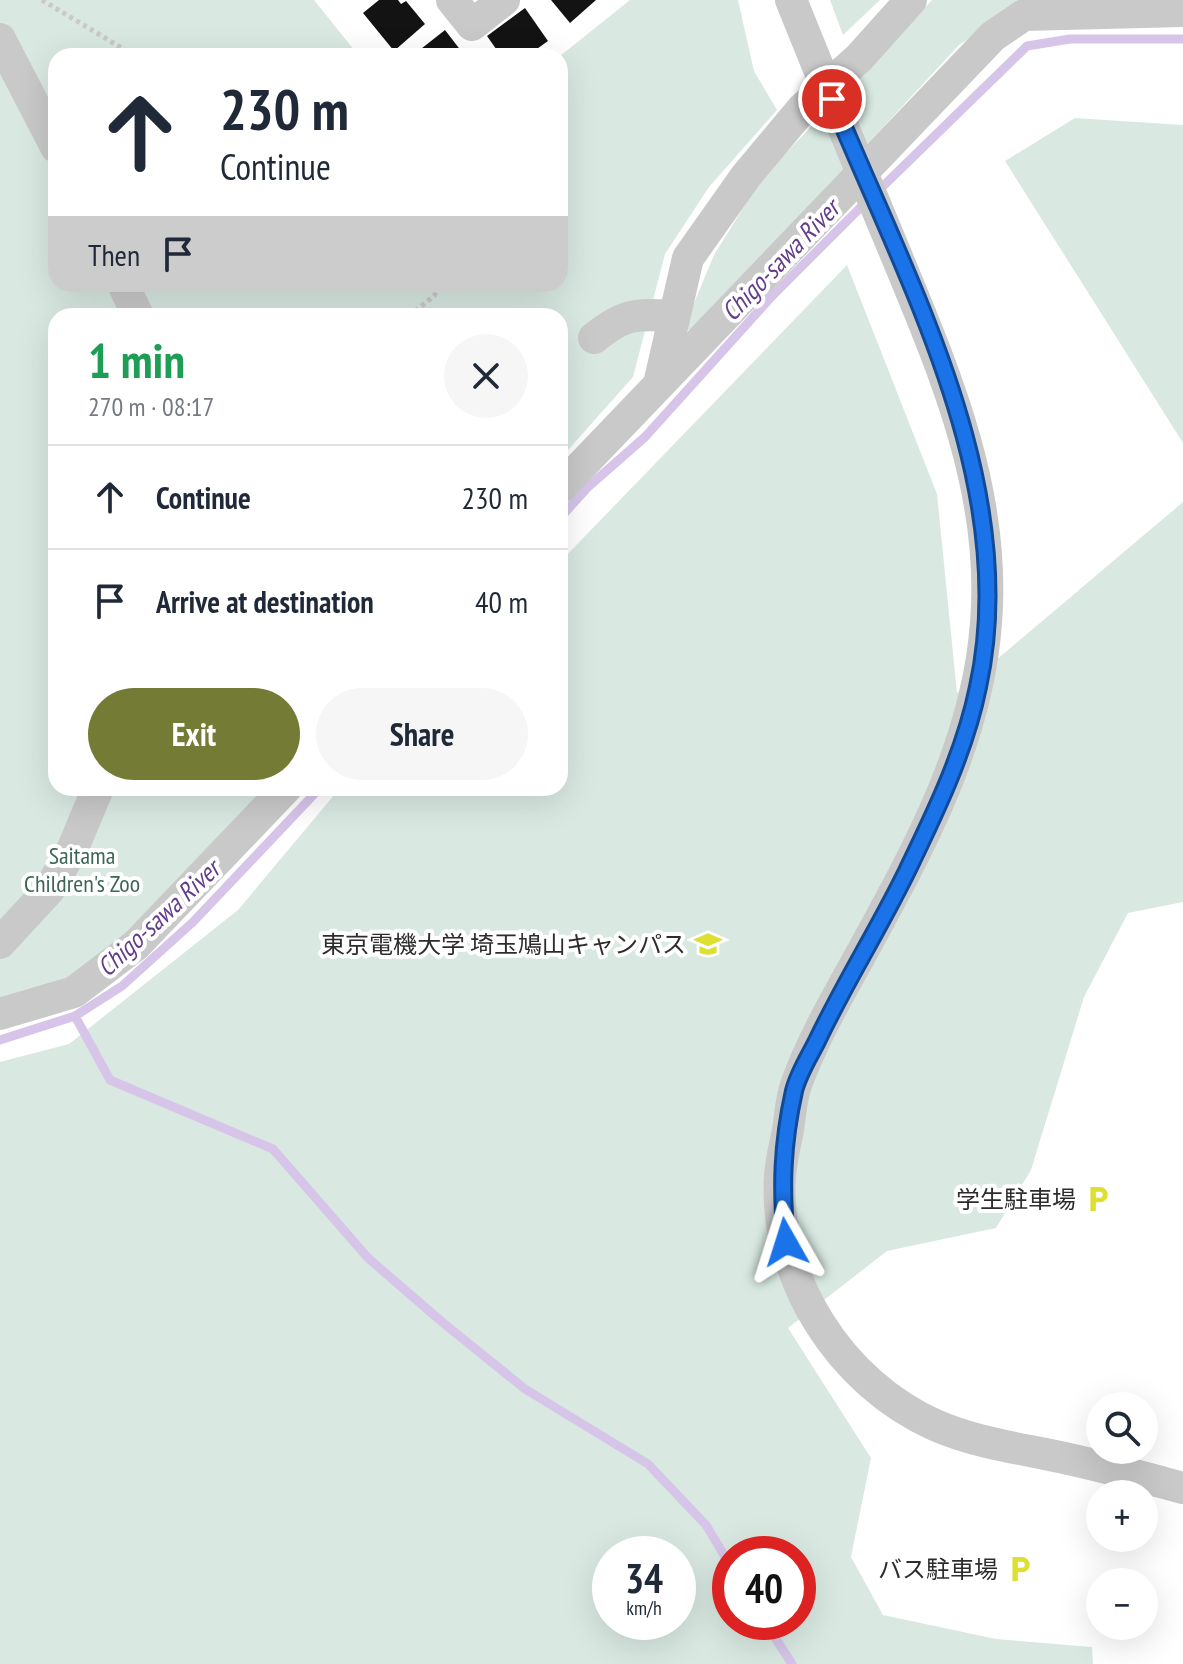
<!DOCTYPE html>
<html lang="en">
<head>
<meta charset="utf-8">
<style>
  :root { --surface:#fff; --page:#f6f6f7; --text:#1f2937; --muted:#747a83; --line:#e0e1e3; --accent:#747b34 }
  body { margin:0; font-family:"PT Sans Narrow","Noto Sans JP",sans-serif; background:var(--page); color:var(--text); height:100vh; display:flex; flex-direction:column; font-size:30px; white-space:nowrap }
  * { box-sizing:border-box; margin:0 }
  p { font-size:26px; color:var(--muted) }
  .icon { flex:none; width:44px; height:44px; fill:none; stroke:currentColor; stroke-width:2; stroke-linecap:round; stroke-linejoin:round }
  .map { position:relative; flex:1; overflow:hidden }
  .details { position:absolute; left:48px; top:308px; width:520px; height:488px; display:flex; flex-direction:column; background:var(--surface); border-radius:24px; box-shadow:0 8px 32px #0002 }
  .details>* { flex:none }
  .banner { position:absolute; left:48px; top:48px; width:520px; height:244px; border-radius:24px; box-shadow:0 8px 32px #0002; background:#fff; color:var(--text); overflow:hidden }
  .buttons { position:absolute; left:1086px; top:1392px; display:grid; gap:16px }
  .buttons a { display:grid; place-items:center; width:72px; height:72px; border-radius:50%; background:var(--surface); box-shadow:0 8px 32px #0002; font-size:40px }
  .speed { position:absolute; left:592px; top:1536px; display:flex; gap:16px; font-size:40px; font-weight:700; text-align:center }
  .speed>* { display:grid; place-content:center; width:104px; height:104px; border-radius:50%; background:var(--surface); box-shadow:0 8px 32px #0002; line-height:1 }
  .speed small { font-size:20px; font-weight:400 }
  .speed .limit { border:12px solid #d22; background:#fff; color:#111 }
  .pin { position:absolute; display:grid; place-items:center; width:68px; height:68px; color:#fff; margin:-34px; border:4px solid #fff; border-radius:50%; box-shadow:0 2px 8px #0007 }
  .me { position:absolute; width:88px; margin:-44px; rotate:354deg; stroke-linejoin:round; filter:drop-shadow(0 0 6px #0008) }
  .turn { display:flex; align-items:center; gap:28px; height:168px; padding:0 40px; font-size:36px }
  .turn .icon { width:104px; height:104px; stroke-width:2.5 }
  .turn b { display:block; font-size:56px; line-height:68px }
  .then { display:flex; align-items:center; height:76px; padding:0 40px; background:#0003; gap:16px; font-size:30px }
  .round { display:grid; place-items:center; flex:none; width:84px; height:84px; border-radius:42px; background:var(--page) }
  .headline { display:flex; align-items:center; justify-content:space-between; height:136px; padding:0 40px }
  h1 { font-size:48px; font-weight:700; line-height:60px; color:#1e9e55 }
  .button { display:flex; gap:16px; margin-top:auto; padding:16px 40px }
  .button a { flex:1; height:92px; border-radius:48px; background:var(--accent); color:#fff; font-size:32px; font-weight:700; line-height:92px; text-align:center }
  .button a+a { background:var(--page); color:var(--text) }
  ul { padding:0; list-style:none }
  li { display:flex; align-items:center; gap:24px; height:104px; padding:0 40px; border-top:2px solid var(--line) }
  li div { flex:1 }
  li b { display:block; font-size:30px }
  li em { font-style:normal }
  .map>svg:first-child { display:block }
  .green { fill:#d9e9e2; fill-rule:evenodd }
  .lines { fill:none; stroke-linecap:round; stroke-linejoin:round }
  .stream { stroke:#d6c5e9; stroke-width:9 }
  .building { fill:#131313 }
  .path { stroke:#c9c9c9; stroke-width:5; stroke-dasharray:4 4; stroke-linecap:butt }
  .minor { stroke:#c9c9c9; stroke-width:32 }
  .route-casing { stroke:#114b97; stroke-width:20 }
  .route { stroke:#1a73e8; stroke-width:14 }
  .labels { text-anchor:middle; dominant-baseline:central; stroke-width:8; stroke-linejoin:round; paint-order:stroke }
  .park-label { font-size:24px; fill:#3b6555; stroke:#fff }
  .poi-label { font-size:24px; fill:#2c2c2c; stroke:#fff; text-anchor:end }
  .water-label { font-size:26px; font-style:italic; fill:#623d8a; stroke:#fff }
</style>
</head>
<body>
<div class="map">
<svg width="1183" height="1664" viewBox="0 0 1183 1664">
  <rect width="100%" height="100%" fill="#fff"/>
  <!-- green -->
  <g class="green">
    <path d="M0,0h314l45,56h-303v228h504v-228l70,-56h108l16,71 23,39 -68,77 -44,67 -32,123 -73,82v-143h-504v472h208l-153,168 -40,27 -71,22z"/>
    <path d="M830,0h50l-37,35z"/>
    <path d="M932,0h98l-71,45 -266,288 -9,-6 30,-72 47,-76z"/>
    <path d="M1075,118l108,7v318l-178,-282z"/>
    <path d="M847,265l90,229 20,199 226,-191v400l-55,11 -44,84 -53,173 -35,58 -109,23 -99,77 83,130 -20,99 32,58 113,24 96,8 1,17h-1093v-602l69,-18 169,-134 102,-122h220v-226zM610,1554h68v68h-68zM730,1554h68v68h-68z"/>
  </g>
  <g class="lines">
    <!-- stream -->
    <g class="stream">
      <path d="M877,192l150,-146 43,-7h113"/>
      <path d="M560,518l28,-31 57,-50 128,-142 93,-93"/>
      <path d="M75,1016l35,64 163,69 95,109 74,64 83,67 123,75 58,61 24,40"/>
      <path d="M0,1040l75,-24 47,-30 71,-64 127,-134"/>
      <path d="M765,1622l27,42"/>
    </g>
  </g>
  <!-- building -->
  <g class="building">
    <path d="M379,0h19l3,4 5,-3 19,23 -31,27 -31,-38z"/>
    <path d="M551,0h45l-26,23z"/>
    <path d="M525,8l23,33 -21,15h-12l-4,-6 -10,6 -14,-20z"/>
    <path d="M445,30l20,26h-53z"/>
  </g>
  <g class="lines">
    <!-- path -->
    <g class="path">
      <path d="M42,0l93,56"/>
      <path d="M409,316l25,-20 7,-12"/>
    </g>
    <!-- minor -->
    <g class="minor">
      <path d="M452,0l20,25 32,-25"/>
      <path d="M791,0c33,82 67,164 101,245 50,121 105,244 94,378 -9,121 -68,227 -125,331 -23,42 -49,86 -65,131 -5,14 -6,31 -8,45 -3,15 -7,31 -8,46 -7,103 62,208 155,249 36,16 76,22 115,30 45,9 89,21 133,33"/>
      <path d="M0,39l56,108"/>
      <path d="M123,284l15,32"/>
      <path d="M594,338c31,-25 41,-24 80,-22"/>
      <path d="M659,384l29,-126 58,-82 56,-67 57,-51 52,-58"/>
      <path d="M560,488l433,-452 31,-21 159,-4"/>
      <path d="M0,943l49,-53 24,-42 25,-60"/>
      <path d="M0,1014l74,-22 62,-47 150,-157"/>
    </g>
  </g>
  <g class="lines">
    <!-- route casing -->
    <g class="route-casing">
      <path id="route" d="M786,1242c-5,-54 -4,-97 8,-151 4,-17 15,-34 23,-50 28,-59 63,-114 91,-172 28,-58 57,-118 70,-182 44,-202 -72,-407 -146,-588"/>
    </g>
    <!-- route -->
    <use href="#route" class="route"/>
  </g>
  <!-- icons -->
  <defs>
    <g id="university-bare" transform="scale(2.16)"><path d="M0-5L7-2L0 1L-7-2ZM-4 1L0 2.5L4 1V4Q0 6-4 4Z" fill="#dddf31" stroke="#fff" stroke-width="2.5" paint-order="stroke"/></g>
    <g id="parking-bare" transform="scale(2.16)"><path d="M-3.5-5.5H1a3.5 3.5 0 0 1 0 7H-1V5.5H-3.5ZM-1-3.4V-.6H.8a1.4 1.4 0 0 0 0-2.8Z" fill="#dddf31" stroke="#fff" stroke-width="2.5" paint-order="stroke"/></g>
  </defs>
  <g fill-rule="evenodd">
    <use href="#university-bare" x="708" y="944"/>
    <use href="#parking-bare" x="1098" y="1199"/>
    <use href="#parking-bare" x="1020" y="1569"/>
  </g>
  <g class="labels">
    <!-- park labels -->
    <g class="park-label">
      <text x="82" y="855">Saitama<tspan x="82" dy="28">Children's Zoo</tspan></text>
    </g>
    <!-- poi labels -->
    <g class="poi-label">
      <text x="686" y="944">東京電機大学 埼玉鳩山キャンパス</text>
      <text x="1076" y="1199">学生駐車場</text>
      <text x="998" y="1569">バス駐車場</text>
    </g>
    <!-- water labels -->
    <g class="water-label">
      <text transform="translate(780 260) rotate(-46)">Chigo-sawa River</text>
      <text transform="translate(158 918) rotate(-43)">Chigo-sawa River</text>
    </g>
  </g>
</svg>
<div class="buttons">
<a><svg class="icon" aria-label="search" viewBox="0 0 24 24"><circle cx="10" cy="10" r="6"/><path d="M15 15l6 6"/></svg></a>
<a>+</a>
<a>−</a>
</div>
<div class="speed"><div>34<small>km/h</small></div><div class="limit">40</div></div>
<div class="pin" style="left:832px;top:99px;background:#d93025"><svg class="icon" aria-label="arrive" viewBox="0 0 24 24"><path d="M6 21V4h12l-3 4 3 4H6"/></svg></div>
<svg class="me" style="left:786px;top:1242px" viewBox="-20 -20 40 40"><path d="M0-17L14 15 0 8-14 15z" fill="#1a73e8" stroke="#fff" stroke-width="4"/></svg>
<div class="banner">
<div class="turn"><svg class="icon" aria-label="ahead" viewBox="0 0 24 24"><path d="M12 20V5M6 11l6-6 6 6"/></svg><div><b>230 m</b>Continue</div></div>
<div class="then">Then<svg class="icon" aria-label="arrive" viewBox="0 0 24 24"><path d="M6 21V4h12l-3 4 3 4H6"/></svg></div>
</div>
<section class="details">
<div class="headline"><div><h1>1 min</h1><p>270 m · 08:17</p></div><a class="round"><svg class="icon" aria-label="close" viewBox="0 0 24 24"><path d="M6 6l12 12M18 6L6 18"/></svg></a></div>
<ul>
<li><svg class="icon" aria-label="ahead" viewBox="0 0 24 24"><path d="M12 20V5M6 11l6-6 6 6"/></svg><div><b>Continue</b></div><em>230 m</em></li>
<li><svg class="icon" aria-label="arrive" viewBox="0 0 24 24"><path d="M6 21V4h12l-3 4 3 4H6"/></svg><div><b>Arrive at destination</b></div><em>40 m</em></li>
</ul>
<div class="button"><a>Exit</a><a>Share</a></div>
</section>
</div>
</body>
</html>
